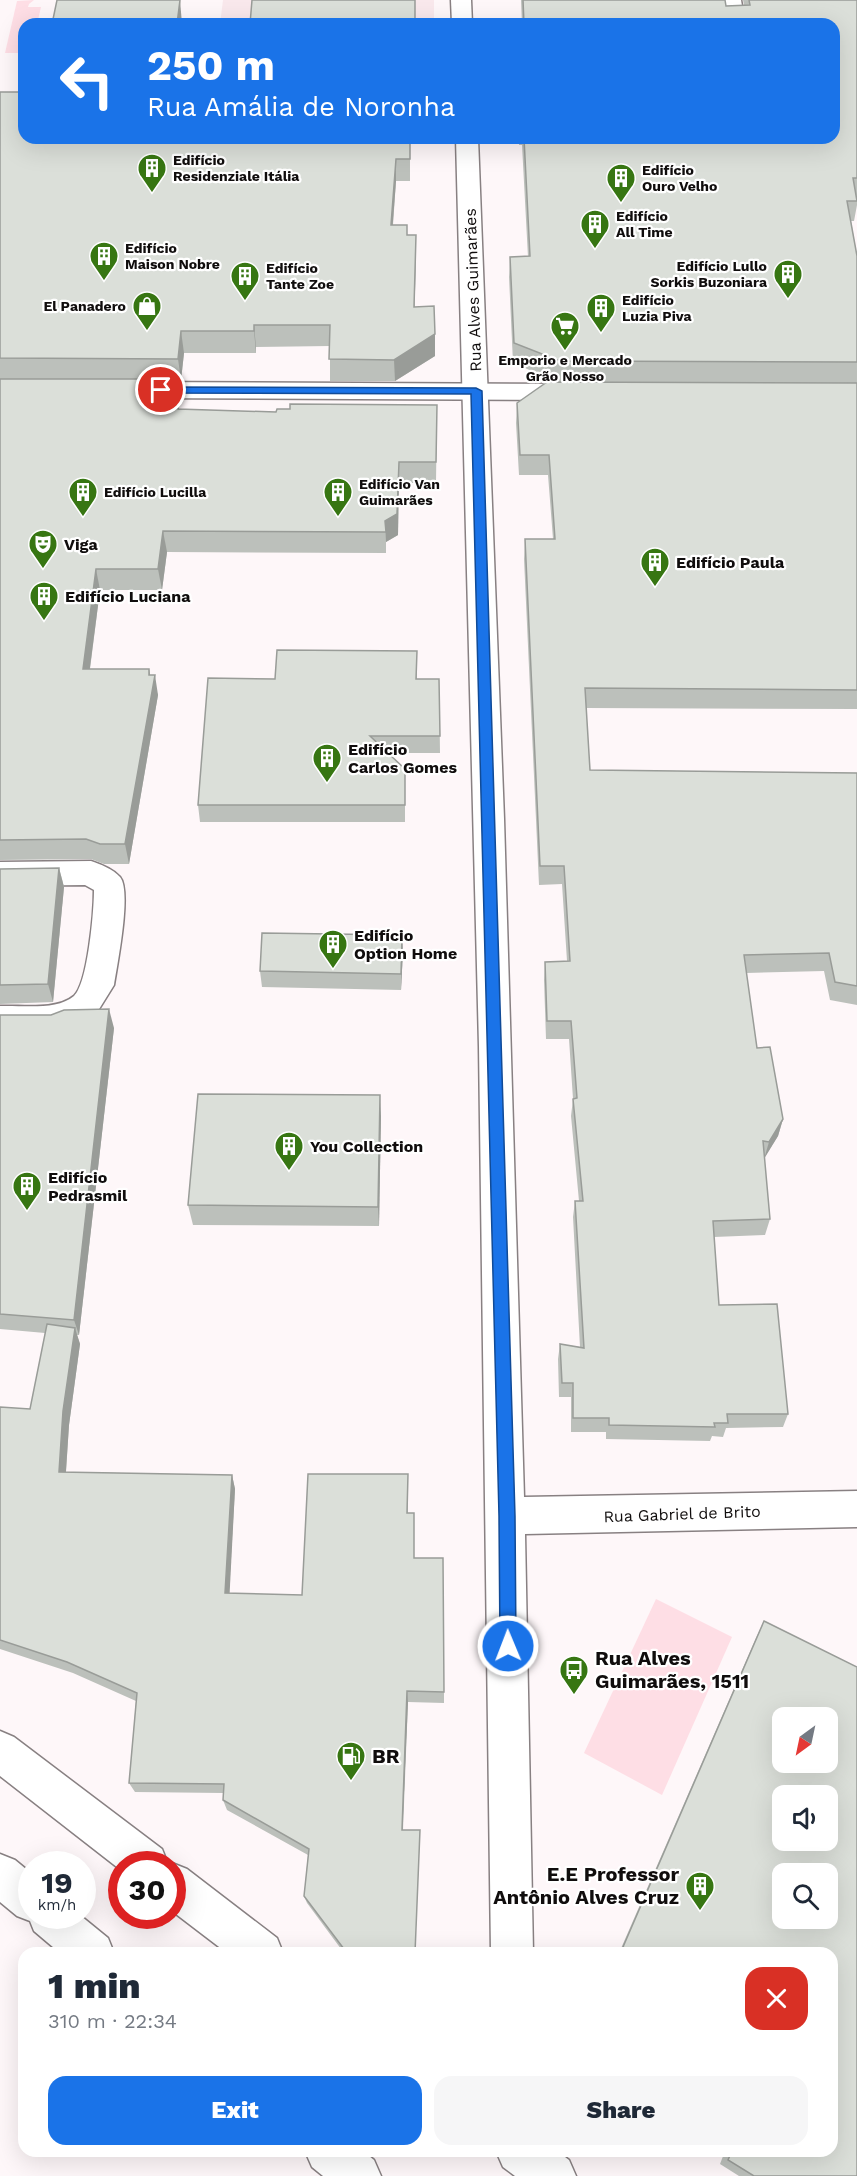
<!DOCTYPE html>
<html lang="en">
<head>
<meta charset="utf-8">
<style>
  :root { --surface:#fff; --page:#f6f6f7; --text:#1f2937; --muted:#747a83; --accent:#1a73e8 }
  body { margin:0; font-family:"Work Sans",sans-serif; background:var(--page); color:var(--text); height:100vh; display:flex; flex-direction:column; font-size:22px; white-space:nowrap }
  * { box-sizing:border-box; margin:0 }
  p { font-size:20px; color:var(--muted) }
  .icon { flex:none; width:33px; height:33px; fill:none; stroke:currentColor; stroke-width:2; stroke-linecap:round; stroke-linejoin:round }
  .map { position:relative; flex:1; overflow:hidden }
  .drawer { position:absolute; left:18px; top:1947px; width:820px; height:210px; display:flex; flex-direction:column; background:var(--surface); border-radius:18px; box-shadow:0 6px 24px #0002 }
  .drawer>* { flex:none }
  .banner { position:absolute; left:18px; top:18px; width:822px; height:126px; border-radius:18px; box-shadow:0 6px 24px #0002; background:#1a73e8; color:#fff; overflow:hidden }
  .needle { width:39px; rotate:213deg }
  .fabs { position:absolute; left:772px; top:1707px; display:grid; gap:12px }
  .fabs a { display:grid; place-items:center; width:66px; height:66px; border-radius:12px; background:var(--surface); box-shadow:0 6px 24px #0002; font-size:30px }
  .speed { position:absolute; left:18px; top:1851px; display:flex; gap:12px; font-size:30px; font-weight:700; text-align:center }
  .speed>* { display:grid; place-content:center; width:78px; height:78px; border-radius:50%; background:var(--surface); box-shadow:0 6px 24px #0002; line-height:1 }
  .speed small { font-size:15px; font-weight:400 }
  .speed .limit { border:9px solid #d22; background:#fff; color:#111 }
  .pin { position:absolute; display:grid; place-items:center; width:51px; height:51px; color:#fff; margin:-26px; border:3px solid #fff; border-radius:50%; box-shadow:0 2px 6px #0007 }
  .me { position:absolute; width:66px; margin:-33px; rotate:359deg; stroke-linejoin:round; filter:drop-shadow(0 0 4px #0008) }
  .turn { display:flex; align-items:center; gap:21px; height:126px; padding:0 30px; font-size:27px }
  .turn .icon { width:78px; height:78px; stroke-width:2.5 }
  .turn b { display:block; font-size:42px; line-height:51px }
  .round { display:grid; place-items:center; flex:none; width:63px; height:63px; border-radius:18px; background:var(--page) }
  .overview { display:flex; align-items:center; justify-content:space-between; height:102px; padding:0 30px }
  h1 { font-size:36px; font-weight:800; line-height:45px }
  .cta { display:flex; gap:12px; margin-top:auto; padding:12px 30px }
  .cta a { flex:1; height:69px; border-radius:18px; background:var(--accent); color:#fff; font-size:24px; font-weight:800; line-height:69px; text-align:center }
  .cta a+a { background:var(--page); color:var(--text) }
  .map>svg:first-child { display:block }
  .built { fill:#f9e8ec }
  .green { fill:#fedee5 }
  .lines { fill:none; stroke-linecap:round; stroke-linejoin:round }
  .street-casing { stroke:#888082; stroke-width:3 }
  .secondary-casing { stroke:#888082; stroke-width:3 }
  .primary-casing { stroke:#888082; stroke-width:3 }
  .street { fill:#fff; fill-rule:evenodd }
  .secondary { fill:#fff; fill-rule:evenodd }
  .primary { fill:#fff; fill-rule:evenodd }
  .wall { fill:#bcc0bb; fill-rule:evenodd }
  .shaded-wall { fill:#999c98 }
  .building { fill:#dbdfd9; stroke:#999c98; stroke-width:1.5; fill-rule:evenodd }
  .route { fill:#1a73e8; stroke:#114b97; stroke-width:1.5 }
  .labels { text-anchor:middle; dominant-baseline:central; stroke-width:4.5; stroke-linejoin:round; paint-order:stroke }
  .far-poi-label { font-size:14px; font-weight:bold; fill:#100d0d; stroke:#fff; text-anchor:start }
  .street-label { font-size:16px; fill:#100d0d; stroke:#fff }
  .poi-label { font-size:16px; font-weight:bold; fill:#100d0d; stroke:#fff; text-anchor:start }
  .near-poi-label { font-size:20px; font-weight:bold; fill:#100d0d; stroke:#fff; text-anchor:start }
</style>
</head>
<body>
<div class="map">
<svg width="857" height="2176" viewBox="0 0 857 2176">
  <rect width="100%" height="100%" fill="#fef7f9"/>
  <!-- built -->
  <path class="built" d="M223,0h211v24h-214z"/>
  <!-- green -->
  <g class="green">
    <path d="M34,0l-5,4 -1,3h13l-4,17h-13v29h-19l12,-52z"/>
    <path d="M656,1599l76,38 -70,158 -78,-42z"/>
  </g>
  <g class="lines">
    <!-- street casing -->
    <g class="street-casing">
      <g id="street">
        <path d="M451,0h20l1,24h-20z"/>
        <path d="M721,0h20l4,24h-20z"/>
        <path d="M456,138h22l26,681 20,678 333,-6v36l-332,7 8,419h-42l-12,-907z"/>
        <path d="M91,861c9,3 22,8 29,16 12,14 -3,88 -6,108l-18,29 -29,13 -11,4 -56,1v-26c22,-1 56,5 74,-10 14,-13 20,-85 20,-106l-9,-5 -85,1v-24z"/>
      </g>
    </g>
    <!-- secondary casing -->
    <g class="secondary-casing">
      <path id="secondary" d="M133,382l446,2 9,2 4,6 -4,6 -9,2 -446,-2 -9,-2 -3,-6 3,-6z"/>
    </g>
    <!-- primary casing -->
    <g class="primary-casing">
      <g id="primary">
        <path d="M0,1731l14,6 148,112 6,15h-46v7l-122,-95z"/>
        <path d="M0,1854l15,6 17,14v42h49l27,22 6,15h-54l-26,-22 -4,-10 -13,-5 -17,-14z"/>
        <path d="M172,1863l15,6 90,69 6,15h-56l-55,-42v-47h-4z"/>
        <path d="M305,2151h58l11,9 7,16h-58l-11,-9z"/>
        <path d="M496,2151h61l12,9 7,16h-61l-12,-9z"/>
      </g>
    </g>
    <!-- street -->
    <use href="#street" class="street"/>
    <!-- secondary -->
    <use href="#secondary" class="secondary"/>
    <!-- primary -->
    <use href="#primary" class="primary"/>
  </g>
  <!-- wall -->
  <g class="wall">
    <path d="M521,0h204l1,6 18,-1 -1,-5h114v205l-3,16h-3l6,35v127l-299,-1 -45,-19 -4,-86 1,-20h18l-6,-112h-3v-7h315v-114h-312z"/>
    <path d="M0,92l410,46v43h-14l-3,44 14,10h9l-2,72 21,49 -40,25h-65v-35l-74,1v6h-72l-3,27h-5l3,29 97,3 161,-7 -1,78h-37l-1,52 -12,7v11l-219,-1 -5,38h-62l-10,79h59l1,6 8,20 -29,169h-25l-13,-5 -91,1z"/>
    <path d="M857,383v326l-271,-1 4,62 267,3v232l-27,-5 -6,-29 -78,2 11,75 26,71 -5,17 -14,22 6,61 -5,16 -51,2 5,68 69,109 -5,13 -57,1 -3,9 -11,-1 -2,5 -104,-2v-7h-35v-35h-12l-1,-38 2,-15 20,3 -7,-130 2,-16h4l-8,-85 2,-17 -4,-60h-23l-2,-59 1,-18 22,-1 -5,-77 -23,1 -15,-326 1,-20h28l-5,-64h-29l-3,-52 1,-20z"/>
    <path d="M417,651v28h22l1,74h-53l18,16v53h-205l-2,-17 77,-126z"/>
    <path d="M59,868l5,19 -11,115 -53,2v-135z"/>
    <path d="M403,951l-2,39 -139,-3 -2,-16z"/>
    <path d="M0,1015l114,13 -35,307h-2l3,9 -11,81 -3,47 166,3 3,14 -6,104 73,2 106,-121v39l6,45 30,134v11l-36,-1 -5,128h17l-5,123h-71l-37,-50 -3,-7 4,-41 -81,-45 -4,-10v-7l-88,-1 -6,-9 7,-82 -63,-28 -73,-24v-242l30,2 15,-76 -45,-4z"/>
    <path d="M381,1116l-2,110 -186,-1 -5,-20z"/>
    <path d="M764,1621l93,46v509h-118l-19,-12 5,-13h107v-198h-213l137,-315zM783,1718h45v44h-45zM783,1796h45v44h-45zM783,1874h45v44h-45z"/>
  </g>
  <!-- shaded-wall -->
  <g class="shaded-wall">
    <path d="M180,0l2,24h-5z"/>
    <path d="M396,159v22l-5,66v-22z"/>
    <path d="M416,235v21l-2,72v-21z"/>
    <path d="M254,325l2,22v6l-2,-22z"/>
    <path d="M181,331l3,22 -3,27 -3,-21z"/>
    <path d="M435,334v22l-40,25 -1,-21z"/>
    <path d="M176,379l2,26 3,21 -8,-22z"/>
    <path d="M399,462l-1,73 -12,7 -1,-21z"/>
    <path d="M163,531l4,21 -5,38 -4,-21z"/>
    <path d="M96,569l4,21 -13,100 -4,-21z"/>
    <path d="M149,669l3,19 3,-13 3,20 -29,169 -4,-20z"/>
    <path d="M59,868l5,19 -11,115 -5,-18z"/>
    <path d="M402,935l1,16 -2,39v-16z"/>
    <path d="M109,1009l5,19 -35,307 -5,-15z"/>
    <path d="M380,1095l1,21 -2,110 -1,-19z"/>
    <path d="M783,1119l-5,17 -14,23 5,-17z"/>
    <path d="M75,1328l5,16 -11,81 -4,60 -6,-13 4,-61z"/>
    <path d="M232,1475l3,14 -6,116 -4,-12z"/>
    <path d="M407,1691l1,11 -6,136v-8z"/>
  </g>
  <!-- building -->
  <g class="building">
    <path d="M57,0h123l-3,24h-125z"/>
    <path d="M252,0h163v24h-165z"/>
    <path d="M523,0h202l1,6 24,-1 -1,-5h108v178h-4l4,23h-10l10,55v106l-297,-1 -46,-18 -4,-86 20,-1 -6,-118h310v-114h-310z"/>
    <path d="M0,92h24v46h386v21h-14l-5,66h16v10h9l-2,72 20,-1 1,28 -41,26 -65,-1 1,-34h-76v6h-73l-3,28 -178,-1z"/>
    <path d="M0,379h176l-3,25h5v5l98,3 1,-3h13v-5l147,1 -1,57h-37l-2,52 -12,7 1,11 -223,-1 -5,38h-62l-13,100h66v6h6l-30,169h-25l-14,-5 -86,1z"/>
    <path d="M547,382l310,1v307l-272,-2 5,82 267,3v213l-22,-4 -6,-29 -85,2 13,93 13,-1 13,72 -14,23 -6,-1 7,78 -57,2 6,84 58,-1 11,110h-61l1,9h-14l1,4 -106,-2v-7h-36v-35h-11l-2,-39 24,4 -9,-147h8l-10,-102 4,-1 -6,-77h-24l-2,-59 25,-1 -6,-95h-24l-15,-327h30l-6,-84h-29l-3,-52z"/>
    <path d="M277,650l140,1 -1,28h23l1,57h-70l35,33v36h-207l10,-127 67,1z"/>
    <path d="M59,868l-11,116 -48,1v-116z"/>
    <path d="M262,933l140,2 -1,39 -141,-3z"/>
    <path d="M109,1009l-35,311 -74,-6v-299h51l13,-5z"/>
    <path d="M198,1094l182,1 -2,112 -190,-2z"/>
    <path d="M47,1324l28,4 -12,83 -4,61 173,3 -7,118 77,2 6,-121h100l-1,39h7v45h29l1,134 -37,-1 -5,139h18l-5,123h-68l-43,-57 5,-47 -86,-49 1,-16 -95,-1 8,-90 -70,-31 -67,-22v-233l30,2z"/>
    <path d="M764,1621l93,46v509h-103l-26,-16 4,-9h100v-198h-199l-10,-6zM783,1718h45v44h-45zM783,1796h45v44h-45zM783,1874h45v44h-45z"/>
  </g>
  <!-- route -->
  <path class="route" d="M161,387l315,1 6,3 33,1125 1,130 -2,5 -6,3 -5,-3 -3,-5 -1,-130 -28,-1122 -314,-1v-5z"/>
  <!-- icons -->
  <defs>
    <g id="building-pin" transform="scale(1.5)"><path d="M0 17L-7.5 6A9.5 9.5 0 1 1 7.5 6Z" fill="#377612" stroke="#fff"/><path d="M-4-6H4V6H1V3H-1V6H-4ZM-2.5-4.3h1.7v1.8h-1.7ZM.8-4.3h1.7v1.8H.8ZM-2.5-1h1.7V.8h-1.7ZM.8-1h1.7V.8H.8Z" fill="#fff"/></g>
    <g id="shop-pin" transform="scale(1.5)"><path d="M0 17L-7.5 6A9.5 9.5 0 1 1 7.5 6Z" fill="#377612" stroke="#fff"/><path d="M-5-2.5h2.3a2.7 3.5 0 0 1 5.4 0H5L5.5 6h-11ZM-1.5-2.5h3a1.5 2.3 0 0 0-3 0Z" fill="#fff"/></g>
    <g id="supermarket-pin" transform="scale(1.5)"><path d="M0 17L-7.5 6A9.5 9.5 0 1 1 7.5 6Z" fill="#377612" stroke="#fff"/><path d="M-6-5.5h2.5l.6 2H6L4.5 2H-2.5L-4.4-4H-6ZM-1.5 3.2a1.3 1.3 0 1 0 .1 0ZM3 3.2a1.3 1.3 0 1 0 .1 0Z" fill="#fff"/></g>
    <g id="theatre-pin" transform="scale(1.5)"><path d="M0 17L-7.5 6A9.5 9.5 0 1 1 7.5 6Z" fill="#377612" stroke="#fff"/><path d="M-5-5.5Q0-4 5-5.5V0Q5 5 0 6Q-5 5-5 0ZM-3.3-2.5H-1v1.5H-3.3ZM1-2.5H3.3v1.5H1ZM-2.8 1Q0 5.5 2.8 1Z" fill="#fff"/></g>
    <g id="bus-pin" transform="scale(1.5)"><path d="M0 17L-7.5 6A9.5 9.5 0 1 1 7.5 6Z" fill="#377612" stroke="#fff"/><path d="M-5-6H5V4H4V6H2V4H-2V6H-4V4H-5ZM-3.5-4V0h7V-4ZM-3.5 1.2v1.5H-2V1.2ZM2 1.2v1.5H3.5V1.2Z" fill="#fff"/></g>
    <g id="fuel-pin" transform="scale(1.5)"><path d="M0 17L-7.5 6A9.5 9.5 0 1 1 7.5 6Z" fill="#377612" stroke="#fff"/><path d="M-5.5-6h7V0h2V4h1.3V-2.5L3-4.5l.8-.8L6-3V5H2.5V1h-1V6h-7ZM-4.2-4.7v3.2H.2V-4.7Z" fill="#fff"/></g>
  </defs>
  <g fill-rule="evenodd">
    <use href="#building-pin" x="152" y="168"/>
    <use href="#building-pin" x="621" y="178"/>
    <use href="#building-pin" x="595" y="224"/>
    <use href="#building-pin" x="104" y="256"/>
    <use href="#building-pin" x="788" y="274"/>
    <use href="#building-pin" x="245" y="276"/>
    <use href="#shop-pin" x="147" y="306"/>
    <use href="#building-pin" x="601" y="308"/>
    <use href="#supermarket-pin" x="565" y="326"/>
    <use href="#building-pin" x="83" y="492"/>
    <use href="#building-pin" x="338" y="492"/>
    <use href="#theatre-pin" x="43" y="544"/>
    <use href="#building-pin" x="655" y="562"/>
    <use href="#building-pin" x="44" y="596"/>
    <use href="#building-pin" x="327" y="758"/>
    <use href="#building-pin" x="333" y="944"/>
    <use href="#building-pin" x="289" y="1146"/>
    <use href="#building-pin" x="27" y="1186"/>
    <use href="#bus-pin" x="574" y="1670"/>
    <use href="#fuel-pin" x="351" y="1756"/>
    <use href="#building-pin" x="700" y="1886"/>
  </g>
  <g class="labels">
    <!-- far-poi labels -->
    <g class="far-poi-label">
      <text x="173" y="160">Edifício<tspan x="173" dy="16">Residenziale Itália</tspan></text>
      <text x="642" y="170">Edifício<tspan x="642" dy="16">Ouro Velho</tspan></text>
      <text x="616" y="216">Edifício<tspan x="616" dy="16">All Time</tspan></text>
      <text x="125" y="248">Edifício<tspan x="125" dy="16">Maison Nobre</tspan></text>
      <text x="767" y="266" text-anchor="end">Edifício Lullo<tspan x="767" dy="16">Sorkis Buzoniara</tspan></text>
      <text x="266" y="268">Edifício<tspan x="266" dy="16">Tante Zoe</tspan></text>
      <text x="622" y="300">Edifício<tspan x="622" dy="16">Luzia Piva</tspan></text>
      <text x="126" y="306" text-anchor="end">El Panadero</text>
      <text x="565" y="360" text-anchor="middle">Emporio e Mercado<tspan x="565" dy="16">Grão Nosso</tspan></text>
      <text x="359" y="484">Edifício Van<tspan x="359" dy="16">Guimarães</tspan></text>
      <text x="104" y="492">Edifício Lucilla</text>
    </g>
    <!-- street labels -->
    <g class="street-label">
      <text transform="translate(473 290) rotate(-92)">Rua Alves Guimarães</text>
      <text transform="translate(682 1514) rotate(-2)">Rua Gabriel de Brito</text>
    </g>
    <!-- poi labels -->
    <g class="poi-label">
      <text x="64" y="544">Viga</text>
      <text x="676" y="562">Edifício Paula</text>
      <text x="65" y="596">Edifício Luciana</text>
      <text x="348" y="749">Edifício<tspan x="348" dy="18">Carlos Gomes</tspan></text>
      <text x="354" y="935">Edifício<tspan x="354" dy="18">Option Home</tspan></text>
      <text x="310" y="1146">You Collection</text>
      <text x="48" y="1177">Edifício<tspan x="48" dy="18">Pedrasmil</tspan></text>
    </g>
    <!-- near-poi labels -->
    <g class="near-poi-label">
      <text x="595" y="1658">Rua Alves<tspan x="595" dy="23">Guimarães, 1511</tspan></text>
      <text x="372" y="1756">BR</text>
      <text x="679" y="1874" text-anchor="end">E.E Professor<tspan x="679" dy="23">Antônio Alves Cruz</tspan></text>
    </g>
  </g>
</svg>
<div class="fabs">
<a><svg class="needle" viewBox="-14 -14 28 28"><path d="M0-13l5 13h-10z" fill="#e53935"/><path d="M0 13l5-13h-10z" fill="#747a83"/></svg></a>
<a><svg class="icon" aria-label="sound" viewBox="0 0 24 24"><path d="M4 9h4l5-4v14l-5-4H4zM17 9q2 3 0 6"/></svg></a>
<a><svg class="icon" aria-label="search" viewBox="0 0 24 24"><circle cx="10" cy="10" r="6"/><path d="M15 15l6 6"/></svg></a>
</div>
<div class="speed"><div>19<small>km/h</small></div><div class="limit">30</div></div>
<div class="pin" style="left:161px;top:390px;background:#d93025"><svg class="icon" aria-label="arrive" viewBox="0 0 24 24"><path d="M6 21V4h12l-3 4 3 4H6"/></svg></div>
<svg class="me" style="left:508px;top:1646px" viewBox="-20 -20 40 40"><circle r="17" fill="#1a73e8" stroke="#fff" stroke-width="3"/><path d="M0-11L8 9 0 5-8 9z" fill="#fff"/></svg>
<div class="banner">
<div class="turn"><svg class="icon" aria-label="left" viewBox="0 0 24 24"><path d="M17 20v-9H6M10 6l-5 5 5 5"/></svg><div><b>250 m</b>Rua Amália de Noronha</div></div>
</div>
<section class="drawer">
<div class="overview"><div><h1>1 min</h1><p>310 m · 22:34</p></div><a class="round" style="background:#d93025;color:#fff"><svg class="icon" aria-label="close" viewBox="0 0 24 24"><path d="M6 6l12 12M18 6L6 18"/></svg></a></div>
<div class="cta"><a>Exit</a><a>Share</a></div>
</section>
</div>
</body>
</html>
